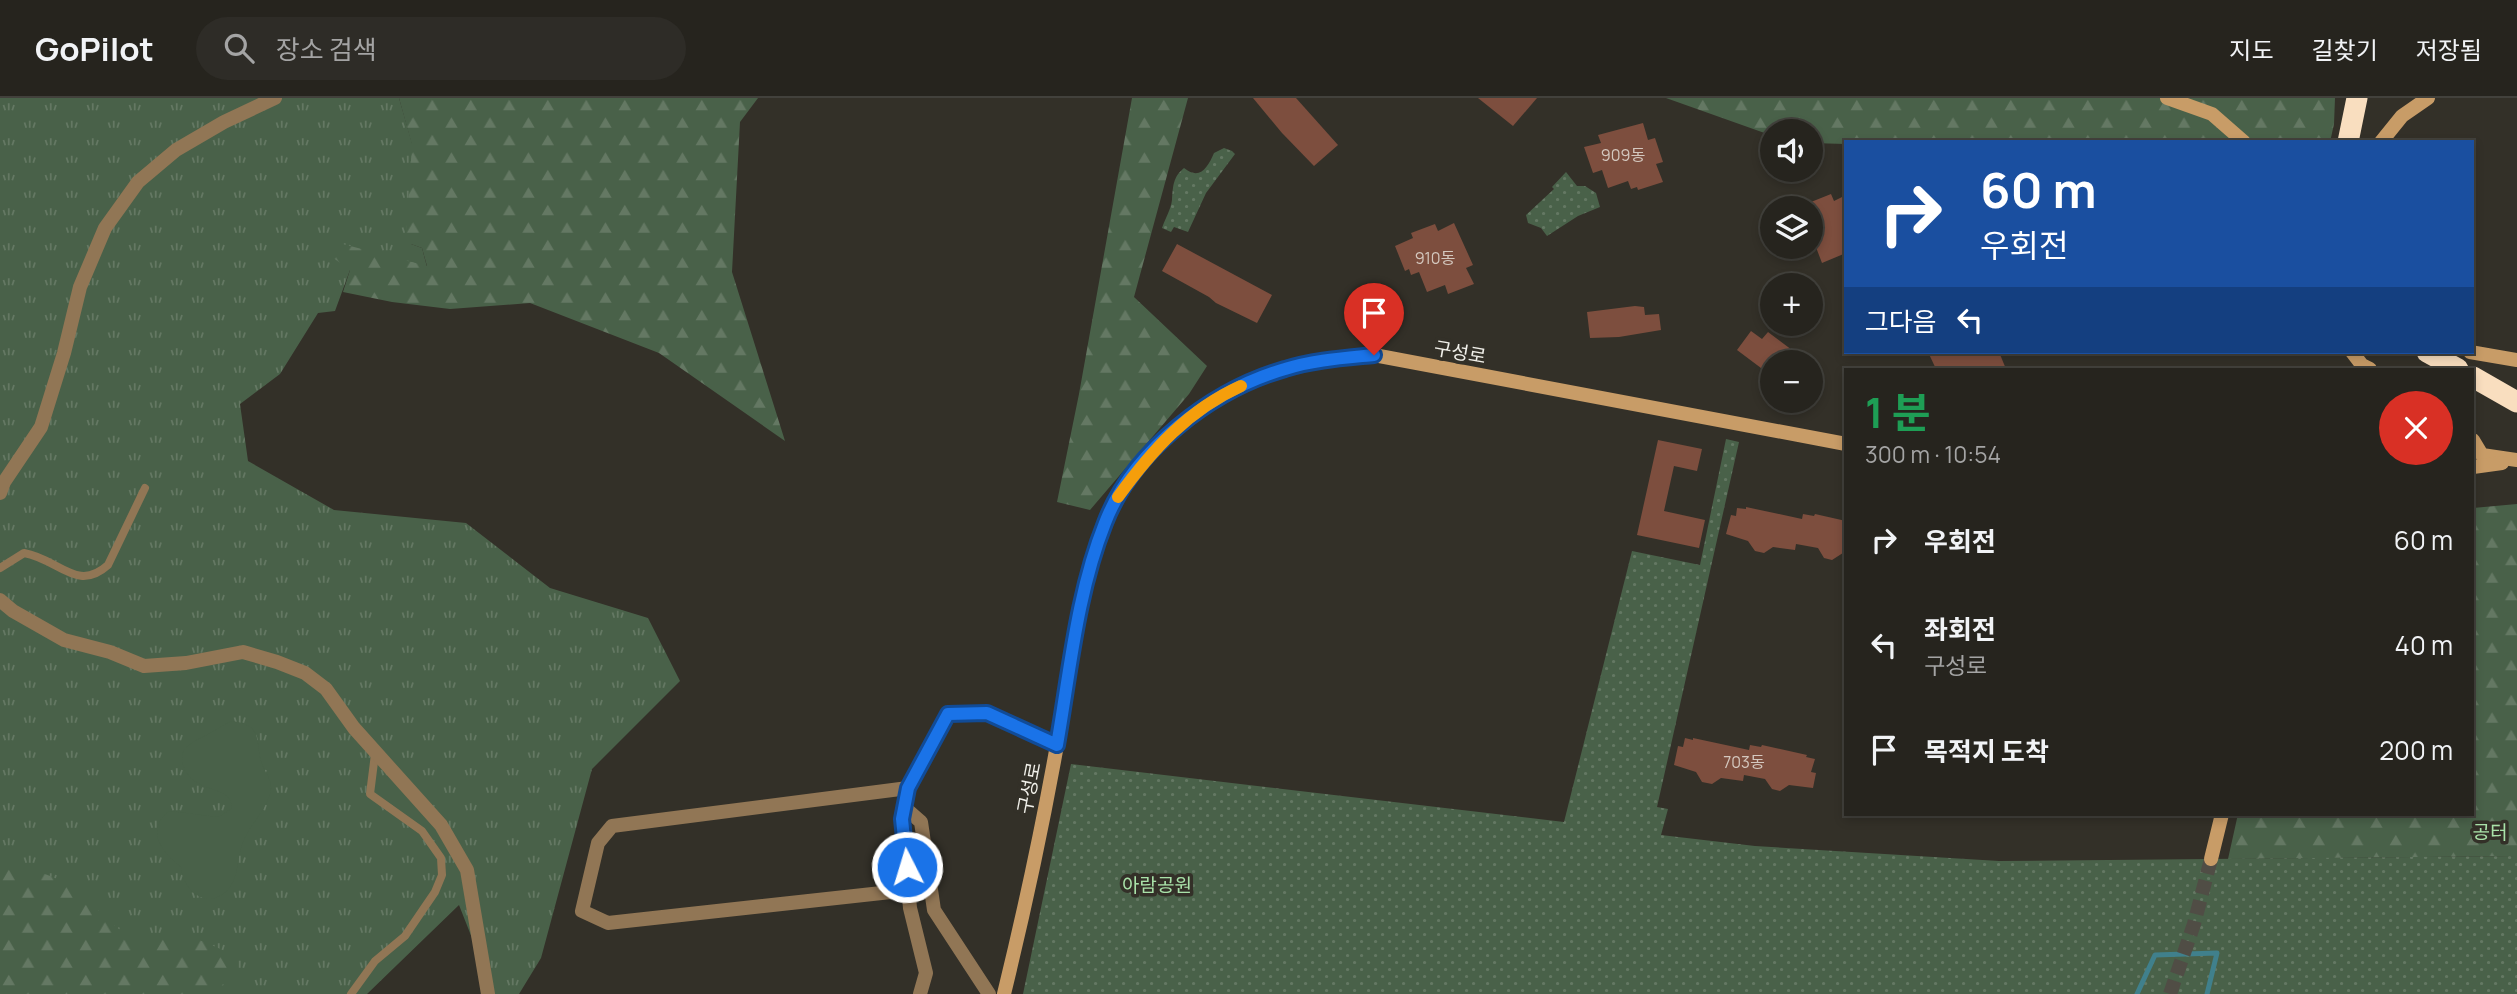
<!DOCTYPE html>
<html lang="ko">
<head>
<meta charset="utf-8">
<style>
  :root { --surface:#26241e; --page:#2e2c27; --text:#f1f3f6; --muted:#a4a4a4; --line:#42413c }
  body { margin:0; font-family:Manrope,"Noto Sans KR",sans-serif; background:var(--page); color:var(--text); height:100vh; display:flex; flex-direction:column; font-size:26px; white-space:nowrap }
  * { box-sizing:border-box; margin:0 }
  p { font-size:23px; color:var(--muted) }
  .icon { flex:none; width:38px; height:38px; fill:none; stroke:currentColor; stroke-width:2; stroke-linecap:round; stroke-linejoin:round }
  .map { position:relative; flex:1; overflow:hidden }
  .panel { position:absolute; left:1844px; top:270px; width:630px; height:448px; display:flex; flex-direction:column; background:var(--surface); border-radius:0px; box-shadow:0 4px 10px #0003,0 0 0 2px var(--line) }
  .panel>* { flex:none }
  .top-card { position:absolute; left:1844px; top:42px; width:630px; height:214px; border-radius:0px; box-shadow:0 4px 10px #0003,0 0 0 2px var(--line); background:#1a4fa0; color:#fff; overflow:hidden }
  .fabs { position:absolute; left:1760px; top:21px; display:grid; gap:14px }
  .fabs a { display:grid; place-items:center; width:63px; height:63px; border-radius:50%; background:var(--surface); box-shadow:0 4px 10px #0003,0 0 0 2px var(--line); font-size:35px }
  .pin { position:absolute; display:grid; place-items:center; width:60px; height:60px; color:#fff; margin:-72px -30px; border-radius:50% 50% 50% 0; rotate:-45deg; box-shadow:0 0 7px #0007 }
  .pin .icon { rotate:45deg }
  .me { position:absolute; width:77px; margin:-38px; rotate:355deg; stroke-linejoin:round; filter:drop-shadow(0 0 5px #0008) }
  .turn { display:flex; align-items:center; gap:24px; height:147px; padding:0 21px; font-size:32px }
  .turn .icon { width:91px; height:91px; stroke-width:2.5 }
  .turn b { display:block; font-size:49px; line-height:60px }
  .then { display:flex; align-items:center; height:66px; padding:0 21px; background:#0003; gap:14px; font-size:26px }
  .round { display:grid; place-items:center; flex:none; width:74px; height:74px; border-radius:37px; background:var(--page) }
  .headline { display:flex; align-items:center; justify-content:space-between; height:119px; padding:0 21px }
  h1 { font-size:42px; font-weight:700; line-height:52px; color:#1e9e55 }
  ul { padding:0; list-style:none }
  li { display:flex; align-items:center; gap:21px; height:105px; padding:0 21px }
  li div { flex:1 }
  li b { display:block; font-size:26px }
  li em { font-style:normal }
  header { display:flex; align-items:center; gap:42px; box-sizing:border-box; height:98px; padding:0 35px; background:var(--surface); border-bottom:2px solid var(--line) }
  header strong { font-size:33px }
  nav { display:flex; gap:38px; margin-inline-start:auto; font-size:24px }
  .search { width:490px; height:63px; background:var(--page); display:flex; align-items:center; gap:18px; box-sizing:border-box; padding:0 24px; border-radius:38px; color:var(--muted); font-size:26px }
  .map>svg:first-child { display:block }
  .grass { fill:url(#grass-tufts) }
  .forest { fill:url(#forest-firs) }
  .park { fill:url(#park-dots) }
  .pitch { fill:#496149 }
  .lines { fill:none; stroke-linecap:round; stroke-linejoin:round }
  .stream { stroke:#40808c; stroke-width:5 }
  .building { fill:#7d4e3e }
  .secondary-tunnel { stroke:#504d45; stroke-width:14; stroke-dasharray:14 7; stroke-linecap:butt }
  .lane { stroke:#917655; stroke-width:8 }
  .street { stroke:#917655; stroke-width:14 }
  .secondary { stroke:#c89c67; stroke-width:14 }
  .highway { stroke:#f9debf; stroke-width:21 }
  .route-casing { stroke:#114b97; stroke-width:18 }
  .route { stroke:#1a73e8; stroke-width:12 }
  .slow { stroke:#f59e0b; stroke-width:12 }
  .labels { text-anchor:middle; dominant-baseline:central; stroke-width:7; stroke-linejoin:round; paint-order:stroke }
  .number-label { font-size:16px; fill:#d4c8bf }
  .street-label { font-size:19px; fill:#f1f0ea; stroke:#333028 }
  .park-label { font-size:19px; fill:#a9e2a9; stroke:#333028 }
</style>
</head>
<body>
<header>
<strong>GoPilot</strong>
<div class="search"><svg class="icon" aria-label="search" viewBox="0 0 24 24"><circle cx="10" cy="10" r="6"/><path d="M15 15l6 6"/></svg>장소 검색</div>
<nav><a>지도</a><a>길찾기</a><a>저장됨</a></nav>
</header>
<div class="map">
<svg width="2517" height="896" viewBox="0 0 2517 896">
  <defs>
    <pattern id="grass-tufts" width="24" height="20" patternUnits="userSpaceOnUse" patternTransform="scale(1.75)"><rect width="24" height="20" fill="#496149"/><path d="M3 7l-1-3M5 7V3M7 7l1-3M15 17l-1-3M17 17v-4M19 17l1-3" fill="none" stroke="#647863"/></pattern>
    <pattern id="forest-firs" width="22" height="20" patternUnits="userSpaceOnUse" patternTransform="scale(1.75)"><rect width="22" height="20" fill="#496149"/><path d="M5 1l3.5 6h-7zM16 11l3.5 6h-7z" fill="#647863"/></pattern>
    <pattern id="park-dots" width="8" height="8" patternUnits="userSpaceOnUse" patternTransform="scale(1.75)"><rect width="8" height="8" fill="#496149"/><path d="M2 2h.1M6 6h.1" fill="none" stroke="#647863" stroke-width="1.8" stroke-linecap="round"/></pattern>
  </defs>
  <rect width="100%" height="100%" fill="#333028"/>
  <!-- grass -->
  <path class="grass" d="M0,0h399l14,49 -2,97 11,4 5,19 -77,3 -15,41 -17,2 -38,61 -40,30 8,57 86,49 132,13 84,65 98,30 32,63 -88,88 -51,189 -22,36h-25l-35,-89 -92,89h-367z"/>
  <!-- forest -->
  <g class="forest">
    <path d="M399,0h359l-18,24 -8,150 53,169 -126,-88 -129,-50 -80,6 -58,-7 -49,-10 7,-22 -18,-13 -1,-16 96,25 -5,-18 -11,-4 -5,-7 6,-92z"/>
    <path d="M1132,0h56l-54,199 73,69 -18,28 -99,116 -33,-8 22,-108z"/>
    <path d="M1666,0h669l-1,26 -4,18h-484v2l-35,-1v-12h-38v5z"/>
    <path d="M2517,406v352l-289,3 10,-45h235v-306z"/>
    <path d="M0,766c28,4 58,11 81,29 19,15 25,32 50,42 23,8 31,2 53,2 17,1 36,12 51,19l3,14 -9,11 -23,13h-206z"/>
  </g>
  <!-- park -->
  <g class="park">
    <path d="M1224,50l8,3 3,3 -29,39 -18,39 -14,-5 -3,5 -9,-4c3,-9 9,-19 10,-28 1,-14 1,-23 12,-32 16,13 24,-1 30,-15z"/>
    <path d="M1566,74l11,14h8l11,7 4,14 -22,9 -31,20 -6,-8 -13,-5 -2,-8 28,-26 -2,-2z"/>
    <path d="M1726,341l13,3 -82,365 11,2 -7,26 94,11 244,15 518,-5v138h-1494l48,-230 493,58 68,-271 68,14z"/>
  </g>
  <!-- pitch -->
  <path class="pitch" d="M231,623c35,4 23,23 31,43 4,11 12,18 8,30 -5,17 -20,31 -27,48 -6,14 -4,34 -14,46 -20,24 -46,4 -48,-21 -18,-15 -37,-35 -12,-56l49,6 13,-8c5,-25 -40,-14 -48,-44 -6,-20 16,-25 29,-33 7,-4 13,-8 19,-11z"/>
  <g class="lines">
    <!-- stream -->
    <path class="stream" d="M2137,896l18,-39 62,-2 -10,41"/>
  </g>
  <!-- building -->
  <g class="building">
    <path d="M1253,0h43l42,47 -24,21 -32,-33z"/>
    <path d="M1478,0h59l-24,28z"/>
    <path d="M1643,25l5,17 7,-2 8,24 -7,2 7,18 -25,8 -1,-3 -6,2 -3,-8 -20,7 -6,-18 -9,3 -9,-26 17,-4 -3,-8z"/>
    <path d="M1831,96l3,7 12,-6v58l-24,10 -8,-21 -3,2v-36h-3l-2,-4z"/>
    <path d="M1454,125l19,42 -7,3 8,16 -26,10 -3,-9 -18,7 -8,-20 -8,3 -2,-6 -4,2 -10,-25 18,-8 -2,-5 24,-9 3,7z"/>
    <path d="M1177,146l95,51 -15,28 -41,-20 -7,-6 -47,-26z"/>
    <path d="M1635,208l9,1 1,8 14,-1 2,16 -42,7 -29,1 -3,-26z"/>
    <path d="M1751,233l11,8 6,-7 40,30h-35v15l-36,-27z"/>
    <path d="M1928,254h71l7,17h-70z"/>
    <path d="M1658,342l44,9 -5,22 -23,-5 -10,45 41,9 -6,28 -62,-13z"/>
    <path d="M1746,409l56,12 1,-5 11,2 1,-2 31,7v30l-14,9 -8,-2 -6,-10 -22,-4 -1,6 -22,-3 -9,6 -9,-2 -7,-10 -22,-7 5,-19 5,1 1,-8 9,1z"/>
    <path d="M1685,640l8,2v-2l56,12 1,-5 11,2 1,-2 45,10 -1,2 9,2 -4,13 5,1 -3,15 -24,-3 -9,6 -8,-2 -7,-10 -21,-4 -1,6 -22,-3 -9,6 -10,-2 -6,-10 -22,-7 4,-19 5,1z"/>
  </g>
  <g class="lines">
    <!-- secondary-tunnel -->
    <path class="secondary-tunnel" d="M2170,896l24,-70 17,-65"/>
    <!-- lane -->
    <g class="lane">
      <path d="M0,470l24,-15c35,6 53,40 84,12l37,-77"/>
      <path d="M351,896l24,-33 30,-25 30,-44 7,-17 -1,-17 -19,-27 -52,-37 5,-40"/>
    </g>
    <!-- street -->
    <g class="street">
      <path d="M0,395l4,-11 37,-55 23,-74 16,-66 25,-59 33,-46 38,-32 48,-28 51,-24"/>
      <path d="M0,502l13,11 51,29 46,12 34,14 42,-3 57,-11 34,10 28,11 21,16 28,39 87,97 26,45 21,124"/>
      <path d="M908,690l-296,38 -14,17 -16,68 26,12 301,-33"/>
      <path d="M905,710l16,14 13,88 55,84"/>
      <path d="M920,896l6,-21 -16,-65 -8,-89 6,-31 41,-74 38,-1 70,32"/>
    </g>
    <!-- secondary -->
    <g class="secondary">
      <path d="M2167,0l45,16 32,28"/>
      <path d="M2381,44l21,-26 26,-18"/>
      <path d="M2352,254l10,13 8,4"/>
      <path d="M2470,254l47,8"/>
      <path d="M2473,342l9,15 35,5"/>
      <path d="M2473,369l29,-4"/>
      <path d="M2211,761l11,-45"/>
      <path d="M1004,896c20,-82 38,-165 53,-249 13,-74 20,-152 48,-222 28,-73 106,-133 180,-154 28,-9 59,-11 89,-14l472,89"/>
    </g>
    <!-- highway -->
    <g class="highway">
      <path d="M2348,44l9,-44"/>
      <path d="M2427,254l31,17"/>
      <path d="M2473,279l44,25"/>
    </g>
  </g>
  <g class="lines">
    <!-- route casing -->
    <g class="route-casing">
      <path id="route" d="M907,769l-5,-48 6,-31 40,-74 39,-1 70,32c13,-74 20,-152 48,-222 28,-73 107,-133 180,-154 28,-9 59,-11 89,-14"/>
    </g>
    <!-- route -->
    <use href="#route" class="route"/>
    <!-- slow -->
    <path class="slow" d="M1118,399c34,-47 70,-87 123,-111"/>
  </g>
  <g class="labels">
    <!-- number labels -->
    <g class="number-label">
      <text x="1623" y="57">909동</text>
      <text x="1435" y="160">910동</text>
      <text x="1744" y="664">703동</text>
    </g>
    <!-- street labels -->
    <g class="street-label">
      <text transform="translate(1460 254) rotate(10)">구성로</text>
      <text transform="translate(1029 690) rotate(-79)">구성로</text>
    </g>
    <!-- park labels -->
    <g class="park-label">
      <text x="2490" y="734">공터</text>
      <text x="1157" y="787">아람공원</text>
    </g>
  </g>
</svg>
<div class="fabs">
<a><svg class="icon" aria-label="sound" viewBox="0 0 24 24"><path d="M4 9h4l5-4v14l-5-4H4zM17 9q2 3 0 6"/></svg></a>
<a><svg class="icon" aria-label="layers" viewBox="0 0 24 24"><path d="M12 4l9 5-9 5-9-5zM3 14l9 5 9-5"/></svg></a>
<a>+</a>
<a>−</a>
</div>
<div class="pin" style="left:1374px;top:257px;background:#d93025"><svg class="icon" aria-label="arrive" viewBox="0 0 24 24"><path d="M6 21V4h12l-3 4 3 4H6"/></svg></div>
<svg class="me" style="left:907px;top:769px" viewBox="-20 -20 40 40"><circle r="17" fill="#1a73e8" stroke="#fff" stroke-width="3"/><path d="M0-11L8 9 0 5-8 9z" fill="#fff"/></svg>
<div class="top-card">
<div class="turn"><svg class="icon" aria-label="right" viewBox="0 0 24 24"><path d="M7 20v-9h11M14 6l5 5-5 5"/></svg><div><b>60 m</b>우회전</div></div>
<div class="then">그다음<svg class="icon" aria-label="left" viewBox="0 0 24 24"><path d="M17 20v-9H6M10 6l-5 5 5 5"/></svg></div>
</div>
<section class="panel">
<div class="headline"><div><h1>1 분</h1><p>300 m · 10:54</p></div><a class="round" style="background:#d93025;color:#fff"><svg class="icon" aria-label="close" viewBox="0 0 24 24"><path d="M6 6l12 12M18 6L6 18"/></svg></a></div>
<ul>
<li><svg class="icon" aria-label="right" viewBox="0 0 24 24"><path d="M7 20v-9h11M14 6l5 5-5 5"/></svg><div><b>우회전</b></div><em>60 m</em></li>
<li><svg class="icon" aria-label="left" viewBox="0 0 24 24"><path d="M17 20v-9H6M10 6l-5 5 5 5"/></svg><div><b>좌회전</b><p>구성로</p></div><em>40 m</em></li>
<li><svg class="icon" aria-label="arrive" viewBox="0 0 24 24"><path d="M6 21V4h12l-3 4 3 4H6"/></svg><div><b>목적지 도착</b></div><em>200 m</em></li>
</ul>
</section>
</div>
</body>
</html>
